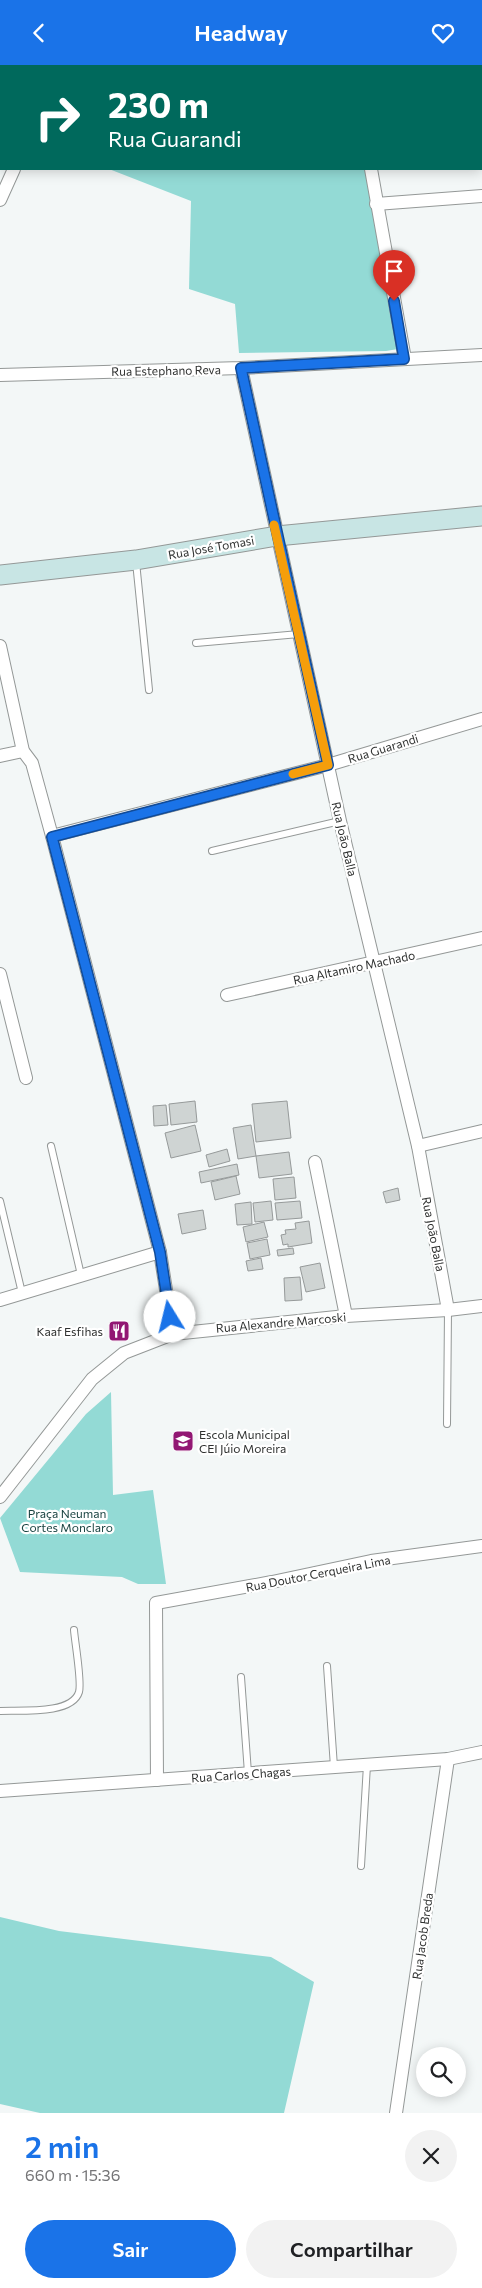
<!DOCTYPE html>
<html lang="pt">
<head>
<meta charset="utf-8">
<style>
  :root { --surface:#fff; --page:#f2f2f2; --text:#202124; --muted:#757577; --accent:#1a73e8 }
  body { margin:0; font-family:Commissioner,sans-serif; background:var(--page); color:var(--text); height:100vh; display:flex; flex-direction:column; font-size:19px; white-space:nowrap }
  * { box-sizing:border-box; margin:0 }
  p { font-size:16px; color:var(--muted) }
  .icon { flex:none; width:28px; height:28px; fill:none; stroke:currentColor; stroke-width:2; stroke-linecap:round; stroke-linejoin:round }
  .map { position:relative; height:2048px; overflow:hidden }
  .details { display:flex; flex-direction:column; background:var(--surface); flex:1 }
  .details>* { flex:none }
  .guide { position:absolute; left:0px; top:0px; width:482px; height:105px; box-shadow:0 2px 12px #0003; background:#00695c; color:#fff; overflow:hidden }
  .controls { position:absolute; left:416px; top:1982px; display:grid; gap:10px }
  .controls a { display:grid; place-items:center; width:50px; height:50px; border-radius:50%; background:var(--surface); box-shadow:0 2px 12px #0003; font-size:25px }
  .pin { position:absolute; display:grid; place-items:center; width:42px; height:42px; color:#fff; margin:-51px -21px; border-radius:50% 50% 50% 0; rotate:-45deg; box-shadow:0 0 5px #0007 }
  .pin .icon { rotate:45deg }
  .me { position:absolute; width:55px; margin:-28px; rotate:351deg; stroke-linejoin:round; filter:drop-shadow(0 0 4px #0008) }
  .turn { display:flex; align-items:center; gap:18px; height:105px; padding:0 25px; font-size:22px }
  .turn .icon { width:65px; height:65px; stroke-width:2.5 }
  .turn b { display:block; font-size:35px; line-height:42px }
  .round { display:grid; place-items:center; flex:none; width:52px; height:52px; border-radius:26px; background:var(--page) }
  .summary { display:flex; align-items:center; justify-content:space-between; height:85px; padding:0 25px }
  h1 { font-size:30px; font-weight:600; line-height:38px; color:var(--accent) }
  .cta { display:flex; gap:10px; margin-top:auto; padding:10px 25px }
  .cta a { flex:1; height:58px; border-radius:30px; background:var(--accent); color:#fff; font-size:20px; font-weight:600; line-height:58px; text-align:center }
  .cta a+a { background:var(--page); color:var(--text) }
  header { display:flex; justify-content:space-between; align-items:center; height:65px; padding:0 25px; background:var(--accent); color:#fff; font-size:22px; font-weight:600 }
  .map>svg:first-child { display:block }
  .green { fill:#93dad5 }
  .building { fill:#cfd4d3; stroke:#969a9a }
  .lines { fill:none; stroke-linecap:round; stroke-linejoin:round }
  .lane-casing { stroke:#949897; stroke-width:8 }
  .street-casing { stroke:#949897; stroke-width:14 }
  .secondary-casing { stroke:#949897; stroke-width:21 }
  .lane { stroke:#fff; stroke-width:6 }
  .street { stroke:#fff; stroke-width:12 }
  .secondary { stroke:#c8e5e4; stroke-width:19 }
  .route-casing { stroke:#114b97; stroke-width:12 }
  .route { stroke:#1a73e8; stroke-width:9 }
  .slow { stroke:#f59e0b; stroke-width:9 }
  .labels { text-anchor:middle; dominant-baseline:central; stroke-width:4.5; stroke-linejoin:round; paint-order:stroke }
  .street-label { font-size:12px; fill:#2f3130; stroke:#fff }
  .poi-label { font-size:12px; fill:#2f3130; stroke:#fff; text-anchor:end }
  .park-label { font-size:12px; fill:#1a4442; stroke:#fff }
</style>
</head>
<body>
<header><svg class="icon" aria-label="back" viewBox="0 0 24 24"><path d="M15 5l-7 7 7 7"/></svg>Headway<svg class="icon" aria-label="heart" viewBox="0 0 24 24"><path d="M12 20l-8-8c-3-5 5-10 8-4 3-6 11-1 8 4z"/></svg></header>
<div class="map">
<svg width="482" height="2048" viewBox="0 0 482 2048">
  <rect width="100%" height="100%" fill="#f3f7f7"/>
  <!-- green -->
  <g class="green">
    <path d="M0,0h329l1,1h-329v62z"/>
    <path d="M109,104h260l29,180 -12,2 -147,2 -4,-49 -46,-15 2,-88z"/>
    <path d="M111,1327l2,103 40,-5 13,94h-28l-16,-7 -102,-5 -20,-54 86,-104z"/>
    <path d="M0,1852l59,14 212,26 43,25 -30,131h-244l-40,-9z"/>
  </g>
  <!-- building -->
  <g class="building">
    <path d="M195,1036l2,21 -26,3 -2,-21z"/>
    <path d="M287,1036l4,37 -35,4 -4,-38z"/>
    <path d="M166,1040l2,20 -14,1 -1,-20z"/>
    <path d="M195,1060l6,26 -30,7 -6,-25z"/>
    <path d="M251,1060l5,31 -18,3 -5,-31z"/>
    <path d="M227,1084l3,12 -21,6 -3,-12z"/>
    <path d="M289,1087l3,22 -33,4 -3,-22z"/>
    <path d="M237,1099l2,11 -38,8 -2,-11z"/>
    <path d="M236,1111l4,18 -25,6 -4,-18z"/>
    <path d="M294,1112l2,21 -21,2 -2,-21z"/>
    <path d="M398,1123l2,12 -14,3 -3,-11z"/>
    <path d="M271,1136l2,19 -18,2 -2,-19z"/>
    <path d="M300,1136l2,17 -25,2 -2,-17z"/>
    <path d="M251,1137l1,22 -15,1 -2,-21z"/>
    <path d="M203,1145l3,19 -24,5 -4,-20z"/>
    <path d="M309,1156l3,22 -24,4v-3l-5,1 -2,-10 5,-1 -1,-4 11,-1 -1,-6z"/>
    <path d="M264,1157l4,15 -22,5 -3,-15z"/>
    <path d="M267,1174l3,16 -20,4 -3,-16z"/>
    <path d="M293,1183l1,6 -16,2 -1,-6z"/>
    <path d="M261,1193l2,11 -15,2 -2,-10z"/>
    <path d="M320,1198l5,25 -19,4 -6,-25z"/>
    <path d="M300,1212l2,23 -17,1 -1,-23z"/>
  </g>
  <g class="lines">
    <!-- lane casing -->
    <g class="lane-casing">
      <g id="lane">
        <path d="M136,497l13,128"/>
        <path d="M196,578l103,-9"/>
        <path d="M212,786l128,-30"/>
        <path d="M51,1081l30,129"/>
        <path d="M0,1136l22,92"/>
        <path d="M447,1359l1,-114"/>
        <path d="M327,1601l7,101"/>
        <path d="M241,1612l7,96"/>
        <path d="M0,1646c20,-1 72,4 79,-19 3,-10 -4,-49 -5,-62"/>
        <path d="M361,1801l6,-101"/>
      </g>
    </g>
    <!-- street casing -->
    <g class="street-casing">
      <g id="street">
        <path d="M371,104l34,190"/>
        <path d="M0,135l14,-31"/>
        <path d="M376,139l106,-8"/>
        <path d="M241,303l99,453 78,325 30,164"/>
        <path d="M0,310l241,-7 241,-13"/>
        <path d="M0,581l23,105 9,12 20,73 108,416 13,82"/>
        <path d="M0,691l23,-5"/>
        <path d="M52,771l276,-71 154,-46"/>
        <path d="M0,909l26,104"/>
        <path d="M227,930l255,-57"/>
        <path d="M418,1081l64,-15"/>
        <path d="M315,1097l31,154"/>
        <path d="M0,1235l160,-48"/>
        <path d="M0,1432l92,-118 32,-26 49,-19 173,-18 102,-6 34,-4"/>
        <path d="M157,1715l-1,-177 116,-21 99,-21 111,-15"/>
        <path d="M0,1726l448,-32 34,-7"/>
        <path d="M396,2048l52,-354"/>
      </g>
    </g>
    <!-- secondary casing -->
    <g class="secondary-casing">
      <path id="secondary" d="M0,510l136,-15 141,-24 205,-20"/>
    </g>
    <!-- lane -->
    <use href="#lane" class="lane"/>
    <!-- street -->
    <use href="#street" class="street"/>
    <!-- secondary -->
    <use href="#secondary" class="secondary"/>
  </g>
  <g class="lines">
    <!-- route casing -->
    <g class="route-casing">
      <path id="route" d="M170,1252l-10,-65 -108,-415 276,-72 -87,-397 163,-9 -10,-58"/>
    </g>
    <!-- route -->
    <use href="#route" class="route"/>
    <!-- slow -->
    <path class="slow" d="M274,460l54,240 -35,9"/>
  </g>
  <!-- icons -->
  <defs>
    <g id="restaurant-square" transform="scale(1.125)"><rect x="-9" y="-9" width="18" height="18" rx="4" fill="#921773" stroke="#fff"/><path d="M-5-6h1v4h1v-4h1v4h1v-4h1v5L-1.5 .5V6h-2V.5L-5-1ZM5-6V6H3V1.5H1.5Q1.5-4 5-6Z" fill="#fff"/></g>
    <g id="school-square" transform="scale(1.125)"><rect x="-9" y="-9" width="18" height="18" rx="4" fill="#921773" stroke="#fff"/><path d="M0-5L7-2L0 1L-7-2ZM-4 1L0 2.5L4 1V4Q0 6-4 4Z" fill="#fff"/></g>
  </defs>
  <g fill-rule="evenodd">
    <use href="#restaurant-square" x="119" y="1266"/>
    <use href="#school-square" x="183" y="1376"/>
  </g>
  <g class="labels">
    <!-- street labels -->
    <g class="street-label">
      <text transform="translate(166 305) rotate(-1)">Rua Estephano Reva</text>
      <text transform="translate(211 482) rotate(-10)">Rua José Tomasi</text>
      <text transform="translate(383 683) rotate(-17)">Rua Guarandi</text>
      <text transform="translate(345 774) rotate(77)">Rua João Balla</text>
      <text transform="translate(354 902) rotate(-12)">Rua Altamiro Machado</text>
      <text transform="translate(434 1169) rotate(79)">Rua João Balla</text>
      <text transform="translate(281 1257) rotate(-5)">Rua Alexandre Marcoski</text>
      <text transform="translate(318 1508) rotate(-11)">Rua Doutor Cerqueira Lima</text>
      <text transform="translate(241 1709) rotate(-4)">Rua Carlos Chagas</text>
      <text transform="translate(422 1871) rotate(-82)">Rua Jacob Breda</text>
    </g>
    <!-- poi labels -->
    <g class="poi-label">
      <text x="103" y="1266">Kaaf Esfihas</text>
      <text x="199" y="1369" text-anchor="start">Escola Municipal<tspan x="199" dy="14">CEI Júio Moreira</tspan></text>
    </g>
    <!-- park labels -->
    <g class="park-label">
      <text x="67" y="1448">Praça Neuman<tspan x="67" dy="14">Cortes Monclaro</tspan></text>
    </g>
  </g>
</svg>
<div class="controls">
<a><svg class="icon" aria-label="search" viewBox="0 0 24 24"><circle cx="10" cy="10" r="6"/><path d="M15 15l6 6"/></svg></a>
</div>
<div class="pin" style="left:394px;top:236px;background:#d93025"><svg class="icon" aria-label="arrive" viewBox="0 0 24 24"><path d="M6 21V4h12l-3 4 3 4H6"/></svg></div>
<svg class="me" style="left:170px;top:1252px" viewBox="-20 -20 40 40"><circle r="19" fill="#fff"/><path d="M0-13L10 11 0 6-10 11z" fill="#1a73e8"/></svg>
<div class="guide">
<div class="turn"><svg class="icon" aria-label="right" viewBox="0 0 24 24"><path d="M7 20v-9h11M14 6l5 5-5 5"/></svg><div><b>230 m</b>Rua Guarandi</div></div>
</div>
</div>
<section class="details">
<div class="summary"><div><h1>2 min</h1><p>660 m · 15:36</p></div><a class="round"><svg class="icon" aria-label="close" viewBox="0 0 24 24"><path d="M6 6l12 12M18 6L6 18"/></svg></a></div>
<div class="cta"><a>Sair</a><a>Compartilhar</a></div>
</section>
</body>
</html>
